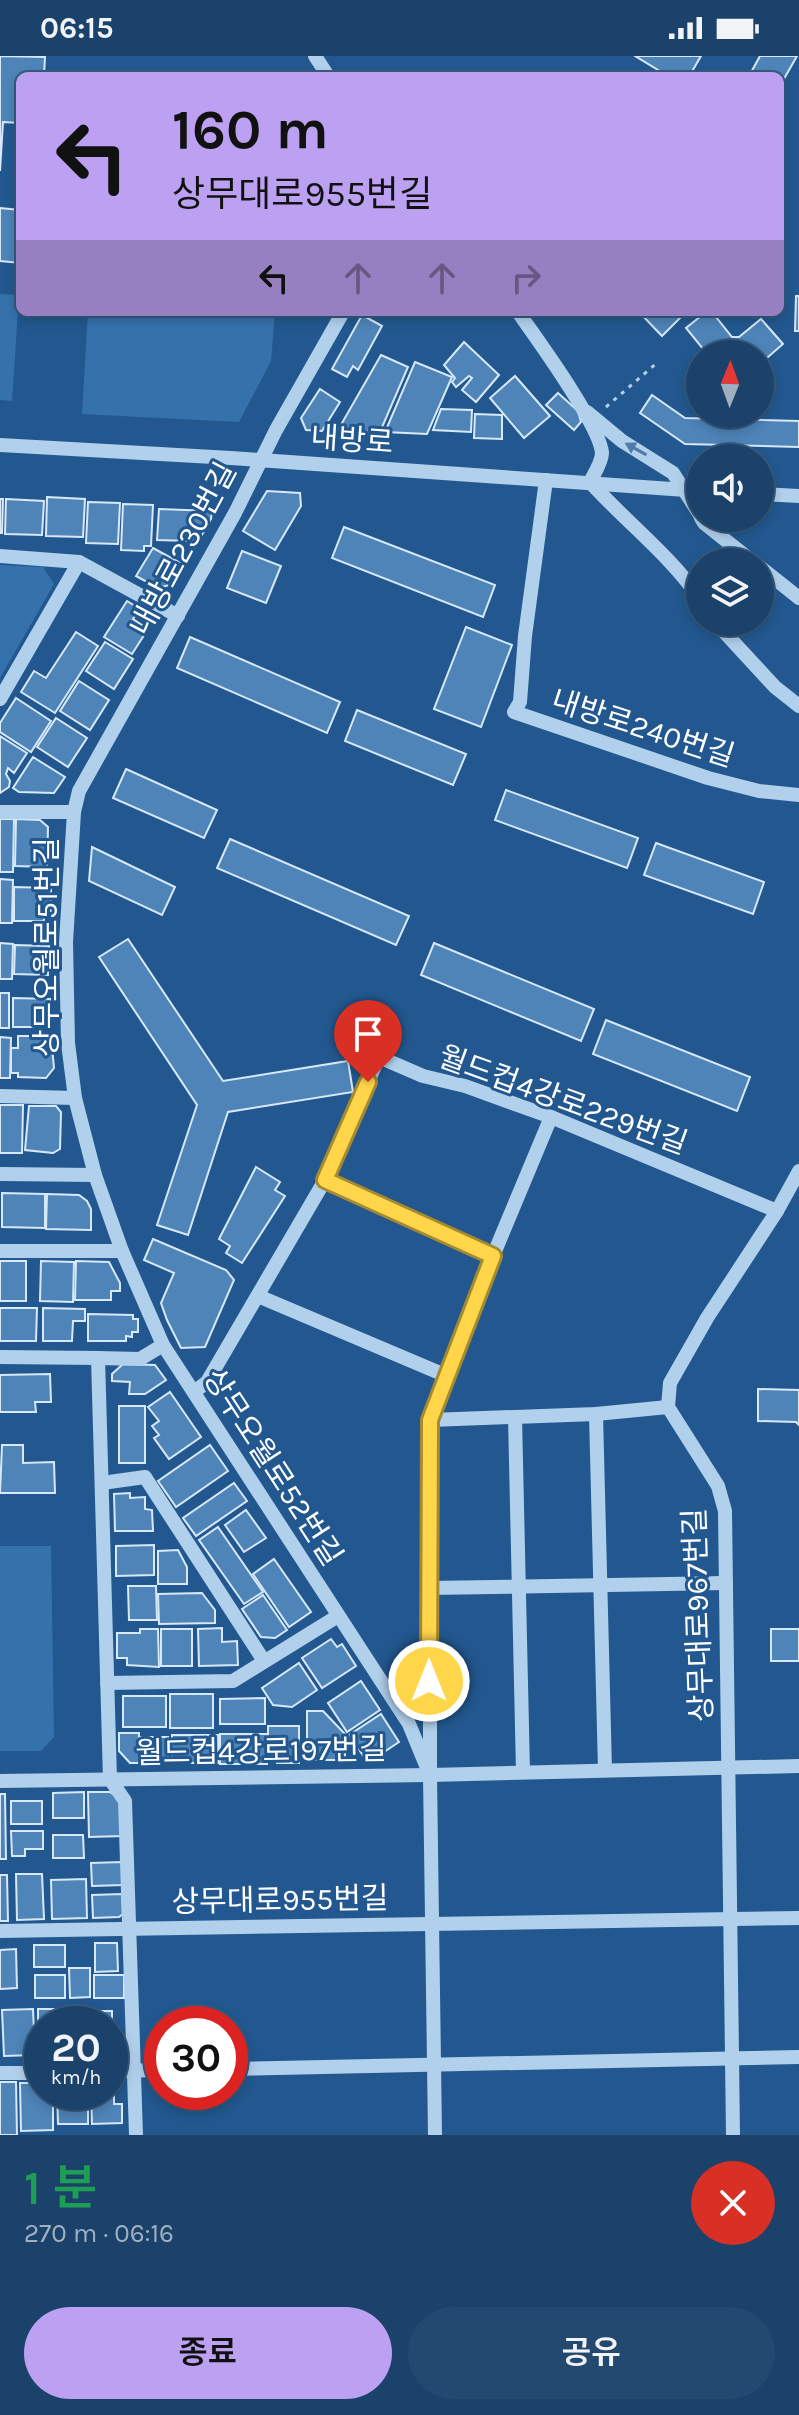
<!DOCTYPE html>
<html lang="ko">
<head>
<meta charset="utf-8">
<style>
  :root { --surface:#1a426b; --page:#234971; --text:#f1f3f6; --muted:#9fb0c1; --line:#385b7e; --accent:#bca0f2 }
  body { margin:0; font-family:Karla,"Noto Sans KR",sans-serif; background:var(--page); color:var(--text); height:100vh; display:flex; flex-direction:column; font-size:30px; white-space:nowrap }
  * { box-sizing:border-box; margin:0 }
  p { font-size:26px; color:var(--muted) }
  .icon { flex:none; width:44px; height:44px; fill:none; stroke:currentColor; stroke-width:2; stroke-linecap:round; stroke-linejoin:round }
  .map { position:relative; height:2079px; overflow:hidden }
  .sheet { display:flex; flex-direction:column; background:var(--surface); flex:1 }
  .sheet>* { flex:none }
  .hud { position:absolute; left:16px; top:16px; width:768px; height:244px; border-radius:12px; box-shadow:0 4px 12px #0003,0 0 0 2px var(--line); background:#bca0f2; color:#111; overflow:hidden }
  .needle { width:52px; rotate:1deg }
  .controls { position:absolute; left:686px; top:284px; display:grid; gap:16px }
  .controls a { display:grid; place-items:center; width:88px; height:88px; border-radius:50%; background:var(--surface); box-shadow:0 4px 12px #0003,0 0 0 2px var(--line); font-size:40px }
  .speed { position:absolute; left:24px; top:1950px; display:flex; gap:16px; font-size:40px; font-weight:700; text-align:center }
  .speed>* { display:grid; place-content:center; width:104px; height:104px; border-radius:50%; background:var(--surface); box-shadow:0 4px 12px #0003,0 0 0 2px var(--line); line-height:1 }
  .speed small { font-size:20px; font-weight:400 }
  .speed .limit { border:12px solid #d22; background:#fff; color:#111 }
  .pin { position:absolute; display:grid; place-items:center; width:68px; height:68px; color:#fff; margin:-82px -34px; border-radius:50% 50% 50% 0; rotate:-45deg; box-shadow:0 0 8px #0007 }
  .pin .icon { rotate:45deg }
  .me { position:absolute; width:88px; margin:-44px; rotate:0deg; stroke-linejoin:round; filter:drop-shadow(0 0 6px #0008) }
  .turn { display:flex; align-items:center; gap:28px; height:168px; padding:0 24px; font-size:36px }
  .turn .icon { width:104px; height:104px; stroke-width:2.5 }
  .turn b { display:block; font-size:56px; line-height:68px }
  .lanes { display:flex; align-items:center; height:76px; padding:0 24px; background:#0003; justify-content:center; gap:40px; direction:ltr }
  .lanes .off { opacity:.35 }
  .round { display:grid; place-items:center; flex:none; width:84px; height:84px; border-radius:42px; background:var(--page) }
  .overview { display:flex; align-items:center; justify-content:space-between; height:136px; padding:0 24px }
  h1 { font-size:48px; font-weight:600; line-height:60px; color:#1e9e55 }
  .action { display:flex; gap:16px; margin-top:auto; padding:16px 24px }
  .action a { flex:1; height:92px; border-radius:48px; background:var(--accent); color:#111; font-size:32px; font-weight:600; line-height:92px; text-align:center }
  .action a+a { background:var(--page); color:var(--text) }
  .status { display:flex; justify-content:space-between; align-items:center; height:56px; padding:0 40px; background:var(--surface); direction:ltr }
  .status svg { height:22px; fill:currentColor }
  .map>svg:first-child { display:block }
  .green { fill:#3572ac }
  .building { fill:#4e84b8; stroke:#d7e8f9; stroke-width:2 }
  .lines { fill:none; stroke-linecap:round; stroke-linejoin:round }
  .path { stroke:#b1d0ec; stroke-width:3; stroke-dasharray:4 6; stroke-linecap:butt }
  .minor { stroke:#b1d0ec; stroke-width:14 }
  .oneway { fill:#4d7cab }
  .route-casing { stroke:#a68a30; stroke-width:20 }
  .route { stroke:#ffd54a; stroke-width:14 }
  .labels { text-anchor:middle; dominant-baseline:central; stroke-width:6; stroke-linejoin:round; paint-order:stroke }
  .street-label { font-size:30px; fill:#fff; stroke:#22588f }
</style>
</head>
<body>
<div class="status"><b>06:15</b><svg viewBox="0 0 49 12"><path d="M0 12V9h3v3zM5 12V6h3v6zM10 12V3h3v9zM15 12V0h3v12zM26 1h20v11H26zM47 4h2v5h-2z"/></svg></div>
<div class="map">
<svg width="799" height="2079" viewBox="0 0 799 2079">
  <rect width="100%" height="100%" fill="#22588f"/>
  <!-- green -->
  <g class="green">
    <path d="M0,238l19,1 -7,106 -12,-1z"/>
    <path d="M88,256h187l-4,49 -32,61 -157,-8z"/>
    <path d="M0,509l43,2 11,17 -54,94z"/>
    <path d="M0,1490h51l3,191 -13,14h-41z"/>
  </g>
  <!-- building -->
  <g class="building">
    <path d="M0,0l45,1 -1,19h-24v47l-17,-1 -3,49z"/>
    <path d="M635,0h66l-11,19 -4,1h-18z"/>
    <path d="M760,0h37l-17,30v-10h-31z"/>
    <path d="M0,152l20,2v53l-20,-2z"/>
    <path d="M796,240h3v35h-4z"/>
    <path d="M639,256h47l-24,24z"/>
    <path d="M706,256h6l20,25h7l22,-18 22,25 -23,20v-10h-56v-4l-18,-22z"/>
    <path d="M362,259l20,11 -24,44 -5,-4 -6,11 -15,-8z"/>
    <path d="M464,286l35,33 -23,27 -14,-12 10,-12 -3,-2 -13,11 -4,-5 3,-4 -11,-13z"/>
    <path d="M381,299l27,12 -28,65 -42,-2z"/>
    <path d="M415,306l37,15 -25,57 -42,-2z"/>
    <path d="M515,320l35,40 -26,22 -34,-40z"/>
    <path d="M320,333l20,13 -18,29 -16,-1 -5,-12z"/>
    <path d="M558,337l20,18 3,11 -7,8 -28,-25z"/>
    <path d="M652,339l33,23 114,3v26l-114,-3 -45,-31z"/>
    <path d="M441,353l31,1 -1,22 -38,-2z"/>
    <path d="M475,358l27,1v24l-28,-1z"/>
    <path d="M267,435l33,2 1,13 -26,44 -32,-19z"/>
    <path d="M47,441l38,2 -2,38 -37,-1z"/>
    <path d="M0,443h3l-1,34h-2z"/>
    <path d="M6,443l38,2 -2,34 -37,-1z"/>
    <path d="M88,446l32,1 -2,41 -32,-1z"/>
    <path d="M123,448l30,1 -2,41h-7v5l-23,-1z"/>
    <path d="M159,453l53,2 -1,8 -16,28 -6,-6 -32,-1z"/>
    <path d="M344,471l151,58 -12,32 -151,-59z"/>
    <path d="M153,492l29,16 -12,21 -12,3 -22,-12z"/>
    <path d="M242,495l39,15 -15,37 -39,-15z"/>
    <path d="M127,545l13,8 -7,10 15,10 -16,25 -28,-17z"/>
    <path d="M466,571l46,18 -31,82 -47,-18z"/>
    <path d="M76,576l22,14 -43,67 -34,-21 13,-21 12,7z"/>
    <path d="M190,581l150,65 -13,31 -150,-65z"/>
    <path d="M105,586l28,17 -19,30 -28,-18z"/>
    <path d="M79,625l30,19 -19,30 -30,-19z"/>
    <path d="M16,642l35,23 -20,31 -31,-20v-9z"/>
    <path d="M357,654l109,44 -13,31 -108,-44z"/>
    <path d="M56,662l31,20 -19,29 -31,-20z"/>
    <path d="M0,680l27,17 -13,20 -6,-5 -2,6 4,7 -1,6 -9,6z"/>
    <path d="M33,701l32,20 -11,16 -35,-1 -6,-4z"/>
    <path d="M126,713l91,41 -13,28 -91,-40z"/>
    <path d="M506,734l132,48 -11,30 -132,-48z"/>
    <path d="M0,763h14l-1,53h-13z"/>
    <path d="M16,763l24,1 8,7 -1,40 -32,-1z"/>
    <path d="M230,783l179,77 -13,29 -179,-77z"/>
    <path d="M656,787l108,39 -11,32 -109,-39z"/>
    <path d="M92,791l83,40 -13,28 -73,-34z"/>
    <path d="M0,823l13,1 -1,43h-12z"/>
    <path d="M14,831l37,1v28h-7v5h-30z"/>
    <path d="M128,883l95,142 125,-20 5,31 -125,20 -40,123 -31,-10 40,-120 -98,-148z"/>
    <path d="M0,887l13,1 -1,35h-12z"/>
    <path d="M434,887l160,66 -13,32 -160,-66z"/>
    <path d="M15,889l34,1 -1,29 -34,-1z"/>
    <rect x="0" y="937" width="9" height="35"/>
    <path d="M13,942l38,1 -1,28h-37z"/>
    <path d="M606,964l144,57 -13,34 -144,-57z"/>
    <path d="M18,980h33l3,32 -8,10 -28,-1v-4h-7v-25h7z"/>
    <path d="M0,981l11,1 -1,40h-10z"/>
    <path d="M0,1049h23l-1,48h-22z"/>
    <path d="M29,1050h27l5,6 -1,37 -7,4 -28,-3z"/>
    <path d="M256,1111l24,15 -5,8 10,6 -43,67 -16,-10 4,-7 -11,-7z"/>
    <path d="M2,1137l43,1v34l-43,-1z"/>
    <path d="M47,1138l32,1 8,6 4,8v21l-45,-1z"/>
    <path d="M153,1183l73,31 8,10 -29,67 -24,1 -14,-28 -6,-17 13,-30 -30,-13z"/>
    <rect x="0" y="1205" width="26" height="40"/>
    <path d="M41,1205l33,1 -1,40 -33,-1z"/>
    <path d="M76,1205l33,1 11,21v8h-9v9h-36z"/>
    <path d="M0,1252h37l-1,33h-36z"/>
    <path d="M43,1252l42,1v12h-12l-1,20h-29z"/>
    <path d="M88,1258l45,1v4h5v13h-6v5l-6,-1v5h-38z"/>
    <path d="M123,1308l32,1 11,15 -21,14h-16l1,-12 -18,-1v-7z"/>
    <path d="M50,1318l1,28h-16l1,10h-36v-37z"/>
    <path d="M758,1333l41,1v35l-3,-3 -38,-1z"/>
    <path d="M170,1336l31,45 -32,22 -15,-21 5,-3 -7,-9 7,-5 -11,-14z"/>
    <rect x="119" y="1350" width="26" height="57"/>
    <path d="M2,1389h21v18l31,-1 1,31h-55z"/>
    <path d="M210,1389l18,26 -52,36 -18,-26z"/>
    <path d="M234,1427l13,18 -51,35 -13,-18z"/>
    <path d="M130,1437v5l15,-1v12l7,1 1,21h-38l-1,-37z"/>
    <path d="M246,1454l20,28 -22,14 -19,-27z"/>
    <path d="M218,1471l45,65 -19,12 -45,-64z"/>
    <path d="M154,1489v30l-38,1v-30z"/>
    <path d="M178,1494l9,17v17h-29v-33z"/>
    <path d="M274,1503l37,53 -22,15 -36,-53z"/>
    <path d="M128,1530h28l1,34h-28z"/>
    <path d="M202,1537l13,17v13l-56,1 -1,-30z"/>
    <path d="M263,1539l24,35 -12,8 -14,-1 -19,-28z"/>
    <path d="M222,1572v14l15,-1 1,24 -39,1 -1,-37z"/>
    <path d="M140,1573h18l1,38 -32,-2v-7h-10v-25h23z"/>
    <rect x="161" y="1573" width="31" height="37"/>
    <rect x="771" y="1573" width="28" height="32"/>
    <path d="M331,1583l6,8 5,-3 14,22 -34,22 -20,-30z"/>
    <path d="M299,1607l18,27 -25,17 -19,-2 -11,-17z"/>
    <path d="M361,1625l19,29 -33,22 -19,-29z"/>
    <rect x="170" y="1638" width="43" height="34"/>
    <rect x="123" y="1640" width="43" height="31"/>
    <path d="M265,1642v26h-45v-25z"/>
    <path d="M307,1655h16l22,23v26h-38z"/>
    <path d="M381,1658l18,28 -21,14 -3,-6 -11,7 -15,-22z"/>
    <path d="M268,1670h31v37h-22v-3h-9z"/>
    <path d="M119,1677h20v4h29v26h-38l-11,-12z"/>
    <rect x="220" y="1678" width="47" height="30"/>
    <rect x="172" y="1679" width="46" height="28"/>
    <path d="M84,1736v26h-31v-25z"/>
    <path d="M88,1736h22l12,9 1,35 -34,1z"/>
    <path d="M0,1738h5l1,65h-6z"/>
    <rect x="11" y="1745" width="31" height="23"/>
    <path d="M11,1775h32v18h-18v7h-13z"/>
    <path d="M53,1779h30l1,23h-31z"/>
    <path d="M122,1806l1,23 -31,1 -1,-23z"/>
    <path d="M16,1818h26l2,45 -27,1z"/>
    <path d="M0,1819h7l1,46h-8z"/>
    <path d="M86,1823l1,39 -35,1 -1,-39z"/>
    <path d="M122,1838l1,20 -4,3 -26,1 -1,-23z"/>
    <path d="M95,1887h22l1,28 -23,1z"/>
    <rect x="34" y="1889" width="31" height="22"/>
    <path d="M16,1893l1,39 -17,1v-39z"/>
    <path d="M69,1912h21v29l-20,1z"/>
    <rect x="35" y="1919" width="30" height="23"/>
    <rect x="94" y="1919" width="30" height="23"/>
    <path d="M33,1953l2,46 -31,1 -2,-46z"/>
    <path d="M38,1953h30v15h-26v7h-4z"/>
    <path d="M81,1955h31v23l-2,-10h-29z"/>
    <path d="M0,2026h16l1,53h-17z"/>
    <path d="M20,2027h22v9h11v38l-32,1z"/>
    <path d="M110,2033h4v15h8v19l-30,1 -1,-32h19z"/>
    <path d="M57,2036h27v14h4v18h-30z"/>
  </g>
  <g class="lines">
    <!-- path -->
    <path class="path" d="M606,351l52,-45"/>
    <!-- minor -->
    <g class="minor">
      <path d="M315,0l13,20"/>
      <path d="M343,256l-67,118 -41,83 -156,278 -5,21 -8,130 2,101 7,55 20,77 27,76 41,94 246,379 21,51"/>
      <path d="M518,256c19,27 82,113 84,141 0,9 -8,21 -12,29 35,39 81,74 110,117"/>
      <path d="M587,356l35,29 51,32 27,42"/>
      <path d="M0,389l231,13 469,33"/>
      <path d="M546,424l-21,156 -5,66 -6,10 194,66 51,13 40,4"/>
      <path d="M760,438l39,2"/>
      <path d="M701,462l3,5 49,39"/>
      <path d="M0,500l79,6 99,54"/>
      <path d="M760,511l39,31"/>
      <path d="M715,566l60,65 24,19"/>
      <path d="M0,643l79,-137"/>
      <path d="M0,756h74"/>
      <path d="M0,1040l75,2"/>
      <path d="M0,1118l95,1"/>
      <path d="M325,1124l168,76"/>
      <path d="M0,1195h122"/>
      <path d="M258,1240l189,80"/>
      <path d="M0,1301l98,1 12,421 15,22 11,334"/>
      <path d="M98,1302l42,1 23,-14"/>
      <path d="M194,1336l13,-10 118,-202 54,-123 44,19 42,10 86,31 226,94 22,-40"/>
      <path d="M596,1358l9,356"/>
      <path d="M515,1361l8,355"/>
      <path d="M430,1364l166,-6 72,-7"/>
      <path d="M102,1427l43,-6 119,184"/>
      <path d="M429,1532l297,-5"/>
      <path d="M107,1627l126,-2 105,-65"/>
      <path d="M0,1725l430,-6 369,-9"/>
      <path d="M0,1875l799,-13"/>
      <path d="M230,2013l569,-12"/>
      <path d="M110,2015l52,-1"/>
      <path d="M0,2017h42"/>
      <path d="M435,2079l-5,-360v-355l63,-164 58,-139"/>
      <path d="M733,2079l-8,-624 -7,-25 -50,-79 2,-24 37,-65 70,-107"/>
    </g>
  </g>
  <!-- one-way arrows -->
  <defs><path id="oneway-solid" d="M-6-.8H1V-3.2L6.5 0L1 3.2V.8H-6Z" transform="scale(2)"/></defs>
  <use class="oneway" href="#oneway-solid" transform="translate(636 393) rotate(-151)"/>
  <g class="lines">
    <!-- route casing -->
    <g class="route-casing">
      <path id="route" d="M368,1026l-43,98 168,76 -63,164 -1,261"/>
    </g>
    <!-- route -->
    <use href="#route" class="route"/>
  </g>
  <g class="labels">
    <!-- street labels -->
    <g class="street-label">
      <text transform="translate(352 384) rotate(4)">내방로</text>
      <text transform="translate(183 493) rotate(-62)">내방로230번길</text>
      <text transform="translate(643 672) rotate(18)">내방로240번길</text>
      <text transform="translate(47 891) rotate(-90)">상무오월로51번길</text>
      <text transform="translate(563 1044) rotate(20)">월드컵4강로229번길</text>
      <text transform="translate(273 1411) rotate(57)">상무오월로52번길</text>
      <text transform="translate(698 1559) rotate(-92)">상무대로967번길</text>
      <text transform="translate(261 1695) rotate(-1)">월드컵4강로197번길</text>
      <text transform="translate(280 1844) rotate(-1)">상무대로955번길</text>
    </g>
  </g>
</svg>
<div class="controls">
<a><svg class="needle" viewBox="-14 -14 28 28"><path d="M0-13l5 13h-10z" fill="#e53935"/><path d="M0 13l5-13h-10z" fill="#9fb0c1"/></svg></a>
<a><svg class="icon" aria-label="sound" viewBox="0 0 24 24"><path d="M4 9h4l5-4v14l-5-4H4zM17 9q2 3 0 6"/></svg></a>
<a><svg class="icon" aria-label="layers" viewBox="0 0 24 24"><path d="M12 4l9 5-9 5-9-5zM3 14l9 5 9-5"/></svg></a>
</div>
<div class="speed"><div>20<small>km/h</small></div><div class="limit">30</div></div>
<div class="pin" style="left:368px;top:1026px;background:#d93025"><svg class="icon" aria-label="arrive" viewBox="0 0 24 24"><path d="M6 21V4h12l-3 4 3 4H6"/></svg></div>
<svg class="me" style="left:429px;top:1625px" viewBox="-20 -20 40 40"><circle r="17" fill="#ffd54a" stroke="#fff" stroke-width="3"/><path d="M0-11L8 9 0 5-8 9z" fill="#fff"/></svg>
<div class="hud">
<div class="turn"><svg class="icon" aria-label="left" viewBox="0 0 24 24"><path d="M17 20v-9H6M10 6l-5 5 5 5"/></svg><div><b>160 m</b>상무대로955번길</div></div>
<div class="lanes"><svg class="icon" aria-label="left" viewBox="0 0 24 24"><path d="M17 20v-9H6M10 6l-5 5 5 5"/></svg><svg class="icon off" aria-label="ahead" viewBox="0 0 24 24"><path d="M12 20V5M6 11l6-6 6 6"/></svg><svg class="icon off" aria-label="ahead" viewBox="0 0 24 24"><path d="M12 20V5M6 11l6-6 6 6"/></svg><svg class="icon off" aria-label="right" viewBox="0 0 24 24"><path d="M7 20v-9h11M14 6l5 5-5 5"/></svg></div>
</div>
</div>
<section class="sheet">
<div class="overview"><div><h1>1 분</h1><p>270 m · 06:16</p></div><a class="round" style="background:#d93025;color:#fff"><svg class="icon" aria-label="close" viewBox="0 0 24 24"><path d="M6 6l12 12M18 6L6 18"/></svg></a></div>
<div class="action"><a>종료</a><a>공유</a></div>
</section>
</body>
</html>
